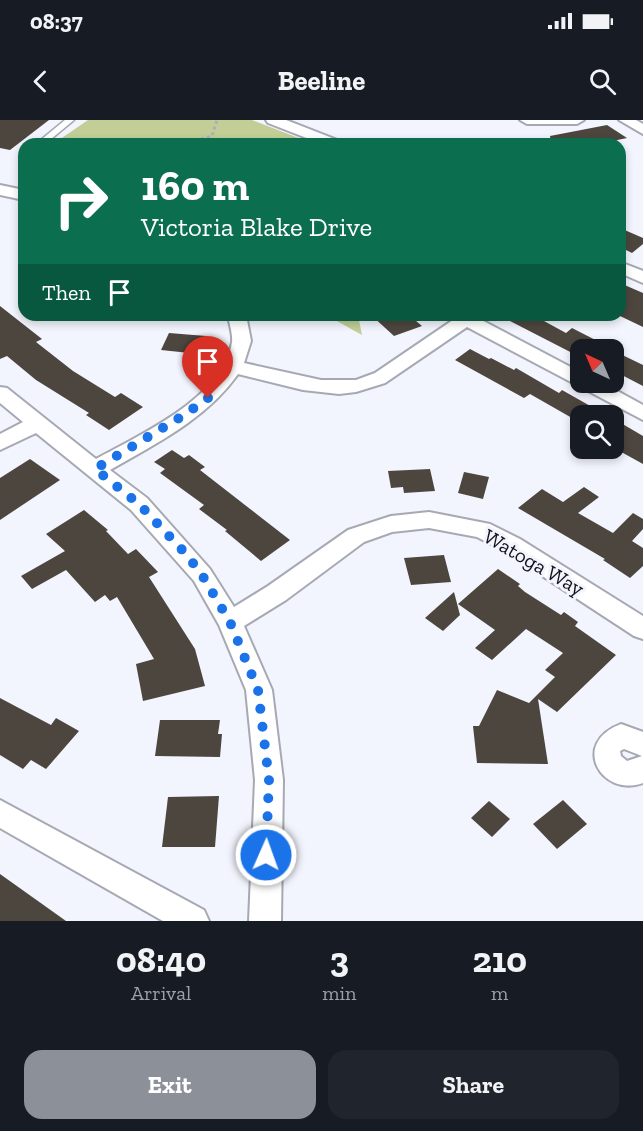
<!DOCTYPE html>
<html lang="en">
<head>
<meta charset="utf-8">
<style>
  :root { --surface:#171b24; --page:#20242c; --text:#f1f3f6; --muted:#9ea1a6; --accent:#8c9099 }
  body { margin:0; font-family:"Zilla Slab",serif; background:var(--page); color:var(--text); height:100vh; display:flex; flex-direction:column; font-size:22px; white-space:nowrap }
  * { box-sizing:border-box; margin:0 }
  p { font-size:20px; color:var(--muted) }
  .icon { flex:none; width:33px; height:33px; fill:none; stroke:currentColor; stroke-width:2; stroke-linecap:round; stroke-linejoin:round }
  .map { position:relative; height:801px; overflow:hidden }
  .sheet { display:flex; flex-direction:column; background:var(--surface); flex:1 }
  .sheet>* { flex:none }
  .banner { position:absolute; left:18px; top:18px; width:608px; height:183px; border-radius:18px; box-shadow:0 3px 9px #0003; background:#0b6e4f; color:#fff; overflow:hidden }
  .needle { width:39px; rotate:316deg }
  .buttons { position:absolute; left:570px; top:219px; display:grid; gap:12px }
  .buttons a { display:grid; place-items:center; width:54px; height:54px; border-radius:12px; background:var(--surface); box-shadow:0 3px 9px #0003; font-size:30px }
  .pin { position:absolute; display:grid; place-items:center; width:51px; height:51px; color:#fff; margin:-62px -26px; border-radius:50% 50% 50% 0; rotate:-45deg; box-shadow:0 0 6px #0007 }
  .pin .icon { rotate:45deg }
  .me { position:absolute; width:66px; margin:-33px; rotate:2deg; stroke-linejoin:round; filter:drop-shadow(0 0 4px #0008) }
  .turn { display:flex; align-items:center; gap:21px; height:126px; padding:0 24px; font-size:27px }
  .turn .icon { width:78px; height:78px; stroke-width:2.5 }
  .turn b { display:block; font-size:42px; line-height:51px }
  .then { display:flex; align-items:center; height:57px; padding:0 24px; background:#0003; gap:12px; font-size:22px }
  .eta { display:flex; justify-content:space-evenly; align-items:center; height:102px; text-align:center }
  .eta b { font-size:36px; font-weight:800; line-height:42px }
  .action { display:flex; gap:12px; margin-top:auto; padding:12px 24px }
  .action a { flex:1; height:69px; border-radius:18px; background:var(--accent); color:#fff; font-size:24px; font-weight:800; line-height:69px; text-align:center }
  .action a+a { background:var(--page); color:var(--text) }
  .status { display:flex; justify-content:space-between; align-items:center; height:42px; padding:0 30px; background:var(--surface); direction:ltr }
  .status svg { height:16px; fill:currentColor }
  header { display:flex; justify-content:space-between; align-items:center; height:78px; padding:0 24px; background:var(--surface); font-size:27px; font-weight:800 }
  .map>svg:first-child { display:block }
  .green { fill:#c1cf97 }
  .building { fill:#4d463f }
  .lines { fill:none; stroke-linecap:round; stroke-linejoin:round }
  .lane-casing { stroke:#a6a9b3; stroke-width:3 }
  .street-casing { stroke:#a6a9b3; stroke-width:4 }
  .path { stroke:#aeb0b7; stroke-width:3; stroke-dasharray:3 3; stroke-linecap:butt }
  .lane { fill:#fff; fill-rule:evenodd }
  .street { fill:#fff; fill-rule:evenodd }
  .route { stroke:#1a73e8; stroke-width:10; stroke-dasharray:0 18 }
  .labels { text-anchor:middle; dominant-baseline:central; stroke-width:6; stroke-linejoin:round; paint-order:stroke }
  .street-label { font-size:21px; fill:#121317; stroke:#f3f5fe }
</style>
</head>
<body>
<div class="status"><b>08:37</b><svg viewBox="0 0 49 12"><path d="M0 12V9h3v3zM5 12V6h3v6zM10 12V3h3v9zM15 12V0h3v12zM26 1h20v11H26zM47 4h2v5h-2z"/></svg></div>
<header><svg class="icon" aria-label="back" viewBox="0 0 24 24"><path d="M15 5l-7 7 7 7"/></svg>Beeline<svg class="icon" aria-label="search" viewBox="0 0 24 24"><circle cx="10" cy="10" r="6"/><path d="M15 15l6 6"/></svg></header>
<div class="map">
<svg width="643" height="801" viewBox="0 0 643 801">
  <rect width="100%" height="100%" fill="#f3f5fe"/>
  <!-- green -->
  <g class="green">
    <path d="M88,0h164l62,24h-261z"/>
    <path d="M326,195h32l4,20z"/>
  </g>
  <!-- building -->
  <g class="building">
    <path d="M0,0h49l-39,30 -10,-2z"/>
    <path d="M607,5l20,13 -29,6h-47l-1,-8z"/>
    <path d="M620,108l23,10v6l-11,9 -12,-6z"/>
    <path d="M620,163l23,10v34l-23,-11z"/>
    <path d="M0,186l42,33 -6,3 37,29 42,26 6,-4 22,14 -34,23 -23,-15 3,-2 -53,-33 -29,-24 -7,3z"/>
    <path d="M371,195h38l13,11 -28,10z"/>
    <path d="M498,195h35l33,18 6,-5 43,22h-35v7z"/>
    <path d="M169,213l37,3 -7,18 -38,-4z"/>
    <path d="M470,229l19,10 2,-1 23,12 2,-2 43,25 3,-3 46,26h-32l-4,2 -42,-24 -6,4 -69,-38z"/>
    <path d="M614,231l29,14v21l-29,-15z"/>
    <path d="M614,299l29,17v28l-29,-16z"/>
    <path d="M172,330l12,8 5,-3 16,12 -5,3 90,70 -29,21 -36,-30 2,-1 -28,-21 5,-4 -44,-32 5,-4 -11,-7z"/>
    <path d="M30,339l30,21 -60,40v-42z"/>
    <path d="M430,349l5,22 -31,2 -1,-6 -12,1 -3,-17z"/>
    <path d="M464,352l25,5 -6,22 -25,-6z"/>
    <path d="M584,367l15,10 -21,16 35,20 20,-20 10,6v10l-11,12 11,7v18l-13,12 -27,-18 2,-1 -87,-51 24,-19 21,13z"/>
    <path d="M84,390l24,20 -2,1 22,23 8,-5 22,23 -9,5 46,72 10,37 -62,15 -7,-37 18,-5 -37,-62 -7,4 -5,-6 -10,7 -29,-32 -34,19 -11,-13 44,-25 -19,-17z"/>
    <path d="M444,435l7,27 -40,3 -7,-27z"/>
    <path d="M498,449l22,15 -2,2 7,6 36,23 3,-3 14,10 -3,4 41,29 -59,57 -19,-13 10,65 -71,-1 -4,-37h6l18,-36 32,13 26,-26 -10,-7 18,-17 -37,-24 -34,31 -17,-12 20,-18 -37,-26z"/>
    <path d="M454,472l6,23 -17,16 -18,-13z"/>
    <path d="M0,578l51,27 5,-7 23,13 -33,38 -15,-9 -8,9 -23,-14z"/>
    <path d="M160,600h60l-2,14h4l-2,23 -65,-1z"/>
    <path d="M219,676l-4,51h-53l6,-50z"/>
    <path d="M563,680l24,24 -30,25 -24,-25z"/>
    <path d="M489,681l21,18 -18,18 -21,-19z"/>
    <path d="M0,754l66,47h-66z"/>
  </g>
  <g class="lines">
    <!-- lane casing -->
    <g class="lane-casing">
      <path id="lane" d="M65,0h9l-29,24h-9z"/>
    </g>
    <!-- street casing -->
    <g class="street-casing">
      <g id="street">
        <path d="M266,0h20l54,21 2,3h-20l-54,-21z"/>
        <path d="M520,0h64l-7,4h-50z"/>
        <path d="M619,0h17l7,4v10z"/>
        <path d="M0,65l24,5v10l-24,-5z"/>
        <path d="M620,142l23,9v12l-23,-10z"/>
        <path d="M228,195h18l5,26 -7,22 77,17h35l19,-7 78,-53 -4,-5h23l108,57v10h21l42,23v15l-176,-93 -82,56 -29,9 -17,2 -36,-4 -65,-16c-32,45 -81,69 -128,96l37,28 63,71 24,38 34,-21 80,-56 43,-14 38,-4 61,12 30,15 123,77v23l-9,-3 -130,-85 -27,-14 -48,-9 -37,4 -28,10 -78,58 -42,26 28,64 11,90 -2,141h-32l6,-141 -9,-90 -27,-65 -25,-44 -63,-71 -95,-77 -36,17v-16l23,-12 -23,-19v-16l7,1 89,71c44,-24 128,-62 136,-117 1,-8 -3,-19 -4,-27z"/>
        <path d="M621,604l22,8v51c-42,15 -73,-40 -22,-59zM624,629l18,7 -15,5 -6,-5 -1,-5z"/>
        <path d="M0,680l204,110 5,11h-46l-163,-93z"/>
      </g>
    </g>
    <!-- path -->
    <path class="path" d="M184,24l28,-8 5,-16"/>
    <!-- lane -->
    <use href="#lane" class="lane"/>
    <!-- street -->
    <use href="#street" class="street"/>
  </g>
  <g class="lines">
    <!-- route -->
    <path class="route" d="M208,278l-24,17 -89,54 44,35 47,50 16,21 28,47 28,68 11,90 -3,75"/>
  </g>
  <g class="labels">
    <!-- street labels -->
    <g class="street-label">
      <text transform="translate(534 442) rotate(30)">Watoga Way</text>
    </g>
  </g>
</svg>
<div class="buttons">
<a><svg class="needle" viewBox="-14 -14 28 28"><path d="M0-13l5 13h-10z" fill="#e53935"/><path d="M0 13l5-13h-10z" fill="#9ea1a6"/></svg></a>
<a><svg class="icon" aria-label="search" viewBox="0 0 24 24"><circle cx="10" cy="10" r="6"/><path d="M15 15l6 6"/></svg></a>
</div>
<div class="pin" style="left:208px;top:278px;background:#d93025"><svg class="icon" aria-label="arrive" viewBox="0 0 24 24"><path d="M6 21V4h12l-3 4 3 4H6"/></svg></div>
<svg class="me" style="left:266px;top:735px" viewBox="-20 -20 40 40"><circle r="17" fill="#1a73e8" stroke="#fff" stroke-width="3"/><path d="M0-11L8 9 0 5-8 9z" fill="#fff"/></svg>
<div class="banner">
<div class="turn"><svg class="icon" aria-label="right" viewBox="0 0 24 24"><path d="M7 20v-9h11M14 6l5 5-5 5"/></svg><div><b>160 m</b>Victoria Blake Drive</div></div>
<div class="then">Then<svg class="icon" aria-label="arrive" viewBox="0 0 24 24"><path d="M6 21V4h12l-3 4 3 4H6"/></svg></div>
</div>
</div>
<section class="sheet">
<div class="eta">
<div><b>08:40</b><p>Arrival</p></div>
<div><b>3</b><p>min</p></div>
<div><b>210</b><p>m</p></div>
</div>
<div class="action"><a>Exit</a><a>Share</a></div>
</section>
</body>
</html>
